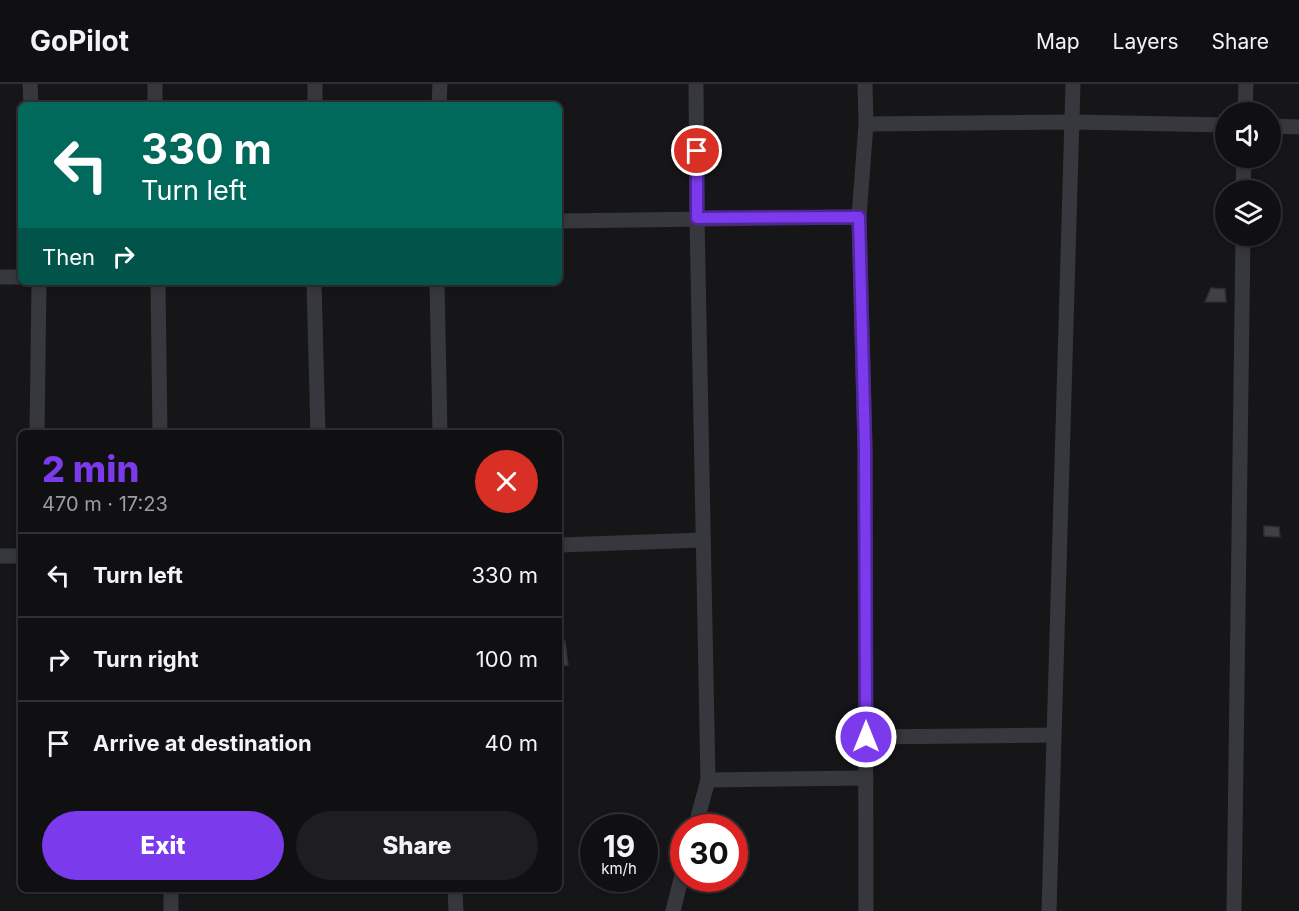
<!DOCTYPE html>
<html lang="en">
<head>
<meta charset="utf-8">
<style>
  :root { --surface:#101012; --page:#1e1e20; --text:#f1f3f6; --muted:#9c9d9f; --line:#303032; --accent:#7c3aed }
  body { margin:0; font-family:Inter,sans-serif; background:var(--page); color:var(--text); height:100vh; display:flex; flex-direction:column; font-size:22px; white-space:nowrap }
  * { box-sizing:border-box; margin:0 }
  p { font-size:20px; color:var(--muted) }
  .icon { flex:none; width:33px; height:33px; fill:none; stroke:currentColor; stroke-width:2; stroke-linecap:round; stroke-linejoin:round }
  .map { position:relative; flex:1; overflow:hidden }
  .drawer { position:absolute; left:18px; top:346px; width:544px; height:462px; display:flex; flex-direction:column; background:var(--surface); border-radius:9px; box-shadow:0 3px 9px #0003,0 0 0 2px var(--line) }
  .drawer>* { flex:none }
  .banner { position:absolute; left:18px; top:18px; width:544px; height:183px; border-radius:9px; box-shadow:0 3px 9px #0003,0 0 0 2px var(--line); background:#00695c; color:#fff; overflow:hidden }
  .buttons { position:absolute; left:1215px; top:18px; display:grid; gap:12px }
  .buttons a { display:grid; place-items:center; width:66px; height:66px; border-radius:50%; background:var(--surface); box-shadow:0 3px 9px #0003,0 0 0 2px var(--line); font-size:30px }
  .speed { position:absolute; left:580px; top:730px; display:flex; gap:12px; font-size:30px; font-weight:700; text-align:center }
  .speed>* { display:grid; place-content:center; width:78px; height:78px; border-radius:50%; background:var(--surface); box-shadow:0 3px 9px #0003,0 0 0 2px var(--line); line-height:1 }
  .speed small { font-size:15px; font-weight:400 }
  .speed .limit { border:9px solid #d22; background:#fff; color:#111 }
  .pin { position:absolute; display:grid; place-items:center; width:51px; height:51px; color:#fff; margin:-26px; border:3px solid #fff; border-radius:50%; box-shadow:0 2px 6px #0007 }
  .me { position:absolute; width:66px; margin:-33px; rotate:0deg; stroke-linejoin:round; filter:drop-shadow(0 0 4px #0008) }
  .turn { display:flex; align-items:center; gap:21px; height:126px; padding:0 24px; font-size:27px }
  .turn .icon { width:78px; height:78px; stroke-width:2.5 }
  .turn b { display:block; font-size:42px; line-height:51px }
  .then { display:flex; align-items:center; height:57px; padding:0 24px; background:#0003; gap:12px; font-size:22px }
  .round { display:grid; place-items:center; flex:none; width:63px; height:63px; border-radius:32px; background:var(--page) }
  .head { display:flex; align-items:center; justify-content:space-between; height:102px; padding:0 24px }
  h1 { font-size:36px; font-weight:800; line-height:45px; color:var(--accent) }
  .action { display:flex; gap:12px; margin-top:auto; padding:12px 24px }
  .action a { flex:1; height:69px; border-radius:36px; background:var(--accent); color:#fff; font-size:24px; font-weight:800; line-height:69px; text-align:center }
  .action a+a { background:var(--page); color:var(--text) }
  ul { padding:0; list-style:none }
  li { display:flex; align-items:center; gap:18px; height:84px; padding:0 24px; border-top:2px solid var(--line) }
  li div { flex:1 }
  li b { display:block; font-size:22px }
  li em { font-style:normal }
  header { display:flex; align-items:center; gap:36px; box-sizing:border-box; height:84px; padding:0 30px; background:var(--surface); border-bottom:2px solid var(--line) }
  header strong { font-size:28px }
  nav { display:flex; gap:33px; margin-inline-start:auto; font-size:21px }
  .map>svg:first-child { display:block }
  .building { fill:#404145; stroke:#303034; stroke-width:1.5 }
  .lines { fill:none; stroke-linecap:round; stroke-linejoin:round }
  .minor { stroke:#37383d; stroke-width:15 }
  .route-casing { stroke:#51269a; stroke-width:15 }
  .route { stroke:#7c3aed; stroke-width:10 }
</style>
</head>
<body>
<header>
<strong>GoPilot</strong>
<nav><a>Map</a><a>Layers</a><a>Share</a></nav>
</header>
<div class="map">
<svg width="1299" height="827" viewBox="0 0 1299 827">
  <rect width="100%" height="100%" fill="#161618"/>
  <!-- building -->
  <g class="building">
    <path d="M1211,204l14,1 1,13h-21z"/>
    <path d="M1264,442l15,1 1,10 -16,-1z"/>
    <path d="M565,557l3,24 -8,1v-24z"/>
  </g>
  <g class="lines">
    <!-- minor -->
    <g class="minor">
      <path d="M30,0l1,21"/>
      <path d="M155,0v21"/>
      <path d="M865,0l1,40 -7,93 6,231 1,463"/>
      <path d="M315,21v-21"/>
      <path d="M439,21l1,-21"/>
      <path d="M1245,28l1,-28"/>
      <path d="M866,40l207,-2 153,3"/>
      <path d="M1270,42l29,1"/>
      <path d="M1243,106l1,-32"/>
      <path d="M560,137l299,-4"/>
      <path d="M0,193h21"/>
      <path d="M158,198l2,152"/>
      <path d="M314,198l4,152"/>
      <path d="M437,198l3,152"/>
      <path d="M37,350l2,-152"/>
      <path d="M560,461l143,-5"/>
      <path d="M0,472h21"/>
      <path d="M866,653l188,-2"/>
      <path d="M708,696l158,-2"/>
      <path d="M695,744l13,-48 -11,-562 -1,-134"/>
      <path d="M171,806v21"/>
      <path d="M455,806l1,21"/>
      <path d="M673,827l11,-44"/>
      <path d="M1049,827l24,-827"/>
      <path d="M1234,827l9,-675"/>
    </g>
  </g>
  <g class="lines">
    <!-- route casing -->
    <g class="route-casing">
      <path id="route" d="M697,67v67l162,-1 6,231 1,289"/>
    </g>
    <!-- route -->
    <use href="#route" class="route"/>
  </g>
</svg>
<div class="buttons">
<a><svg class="icon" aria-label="sound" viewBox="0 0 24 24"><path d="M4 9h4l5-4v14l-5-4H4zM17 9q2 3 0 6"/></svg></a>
<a><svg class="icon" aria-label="layers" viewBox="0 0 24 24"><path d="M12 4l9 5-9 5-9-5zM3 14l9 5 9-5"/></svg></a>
</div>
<div class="speed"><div>19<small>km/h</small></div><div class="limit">30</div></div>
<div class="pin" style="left:697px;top:67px;background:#d93025"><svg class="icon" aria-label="arrive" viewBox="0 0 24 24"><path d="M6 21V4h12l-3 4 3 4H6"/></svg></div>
<svg class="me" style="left:866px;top:653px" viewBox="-20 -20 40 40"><circle r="17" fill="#7c3aed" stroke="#fff" stroke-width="3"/><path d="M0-11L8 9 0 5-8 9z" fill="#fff"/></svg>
<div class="banner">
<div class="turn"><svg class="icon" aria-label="left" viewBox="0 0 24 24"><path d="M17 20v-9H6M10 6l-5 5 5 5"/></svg><div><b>330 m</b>Turn left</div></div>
<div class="then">Then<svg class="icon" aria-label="right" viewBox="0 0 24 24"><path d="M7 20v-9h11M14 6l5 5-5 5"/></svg></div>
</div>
<section class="drawer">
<div class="head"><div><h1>2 min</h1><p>470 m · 17:23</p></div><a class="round" style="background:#d93025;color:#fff"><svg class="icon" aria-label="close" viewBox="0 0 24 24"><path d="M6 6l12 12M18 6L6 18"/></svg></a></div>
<ul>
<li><svg class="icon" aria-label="left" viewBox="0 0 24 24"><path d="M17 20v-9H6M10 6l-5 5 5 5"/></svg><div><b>Turn left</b></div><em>330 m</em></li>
<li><svg class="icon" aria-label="right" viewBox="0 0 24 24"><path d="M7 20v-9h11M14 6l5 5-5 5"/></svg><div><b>Turn right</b></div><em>100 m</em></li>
<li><svg class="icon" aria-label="arrive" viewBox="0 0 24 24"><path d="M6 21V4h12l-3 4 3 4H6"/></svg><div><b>Arrive at destination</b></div><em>40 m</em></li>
</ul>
<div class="action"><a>Exit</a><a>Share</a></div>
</section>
</div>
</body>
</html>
